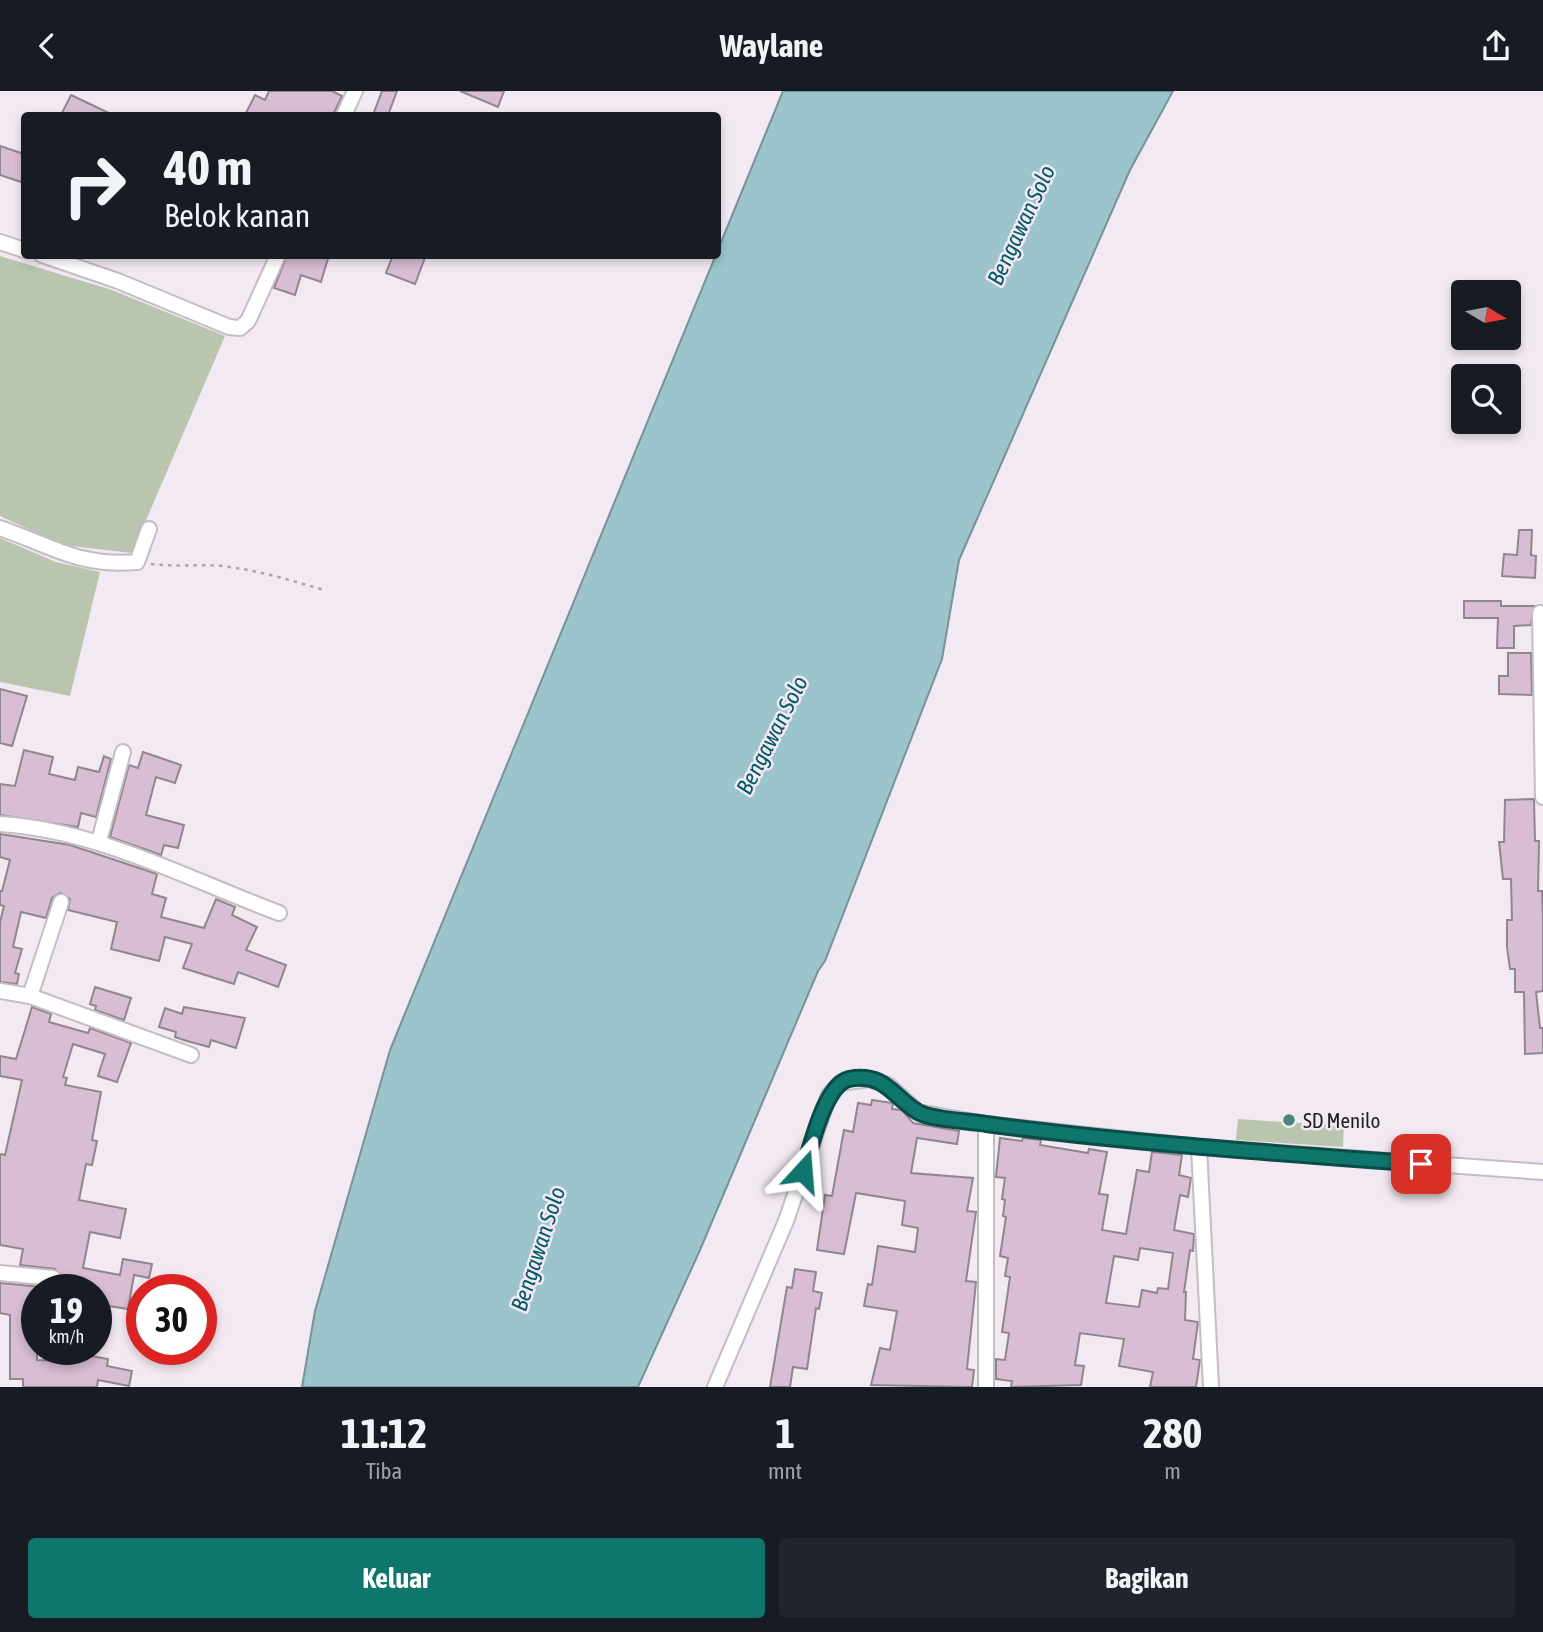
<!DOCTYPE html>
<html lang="id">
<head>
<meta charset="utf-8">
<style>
  :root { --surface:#171b24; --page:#20242c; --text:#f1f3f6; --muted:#9ea1a6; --accent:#0f766e }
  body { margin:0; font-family:"Asap Condensed",sans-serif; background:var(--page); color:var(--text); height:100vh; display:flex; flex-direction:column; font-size:26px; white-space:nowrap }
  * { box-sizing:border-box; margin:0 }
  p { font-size:23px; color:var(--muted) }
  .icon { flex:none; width:38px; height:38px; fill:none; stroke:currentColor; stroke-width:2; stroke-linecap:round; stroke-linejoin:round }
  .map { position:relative; height:1296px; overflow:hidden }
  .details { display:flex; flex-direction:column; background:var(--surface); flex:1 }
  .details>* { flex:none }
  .banner { position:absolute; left:21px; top:21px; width:700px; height:147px; border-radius:7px; box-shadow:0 4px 10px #0003; background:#171b24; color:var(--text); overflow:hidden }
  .needle { width:46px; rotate:100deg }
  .controls { position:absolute; left:1451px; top:189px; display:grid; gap:14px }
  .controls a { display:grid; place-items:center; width:70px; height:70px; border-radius:7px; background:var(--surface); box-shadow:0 4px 10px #0003; font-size:35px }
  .speed { position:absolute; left:21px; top:1183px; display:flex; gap:14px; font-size:35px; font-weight:700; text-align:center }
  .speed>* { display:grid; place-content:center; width:91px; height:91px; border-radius:50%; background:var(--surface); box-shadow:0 4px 10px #0003; line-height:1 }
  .speed small { font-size:18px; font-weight:400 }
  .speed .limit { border:10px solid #d22; background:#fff; color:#111 }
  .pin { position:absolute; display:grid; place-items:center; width:60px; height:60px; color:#fff; margin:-30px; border-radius:14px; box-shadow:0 4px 10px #0006 }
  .me { position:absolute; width:77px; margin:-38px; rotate:19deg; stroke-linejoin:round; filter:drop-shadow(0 0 5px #0008) }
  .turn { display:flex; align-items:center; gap:24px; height:147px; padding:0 28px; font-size:32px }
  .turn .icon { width:91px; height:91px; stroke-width:2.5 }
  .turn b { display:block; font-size:49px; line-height:60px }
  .eta { display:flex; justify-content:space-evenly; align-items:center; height:119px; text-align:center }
  .eta b { font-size:42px; font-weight:700; line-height:49px }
  .cta { display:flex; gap:14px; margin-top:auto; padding:14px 28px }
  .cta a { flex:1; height:80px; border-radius:7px; background:var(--accent); color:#fff; font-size:28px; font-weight:700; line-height:80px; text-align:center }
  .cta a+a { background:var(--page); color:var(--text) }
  header { display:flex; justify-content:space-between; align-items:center; height:91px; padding:0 28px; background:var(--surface); font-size:32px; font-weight:700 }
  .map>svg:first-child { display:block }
  .green { fill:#bac5af }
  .water { fill:#9bc4cc; stroke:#779399; stroke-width:2 }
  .building { fill:#d8bdd5; stroke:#8f878e; stroke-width:2; fill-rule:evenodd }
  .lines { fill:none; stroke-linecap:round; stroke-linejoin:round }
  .street-casing { stroke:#c6bcc5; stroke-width:18 }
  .path { stroke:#aca4ab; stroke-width:2.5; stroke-dasharray:3.5 5; stroke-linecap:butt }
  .street { stroke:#fff; stroke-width:14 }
  .route-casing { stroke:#0a4d48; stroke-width:18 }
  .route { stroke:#0f766e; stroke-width:12 }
  .poi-dot { fill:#45887a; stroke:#f3e9f2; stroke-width:2.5 }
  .labels { text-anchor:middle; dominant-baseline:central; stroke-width:5; stroke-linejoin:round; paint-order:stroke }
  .poi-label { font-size:21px; fill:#232023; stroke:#f3e9f2; text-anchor:start }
  .water-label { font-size:23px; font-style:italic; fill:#005a67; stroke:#f3e9f2 }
</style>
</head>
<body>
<header><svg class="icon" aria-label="back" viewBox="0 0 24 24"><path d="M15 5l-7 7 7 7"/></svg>Waylane<svg class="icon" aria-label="share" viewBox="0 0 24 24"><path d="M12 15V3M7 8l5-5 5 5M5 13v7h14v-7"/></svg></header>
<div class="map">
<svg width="1543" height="1296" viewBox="0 0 1543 1296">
  <rect width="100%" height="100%" fill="#f3e9f2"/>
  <!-- green -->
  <g class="green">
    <path d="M0,165l112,34 113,46 -93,217 -69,-8 -63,-29z"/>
    <path d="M0,447l56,24 44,10 -30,124 -70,-14z"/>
    <path d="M1238,1028l106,7 -1,21 -107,-7z"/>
  </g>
  <!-- water -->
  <path class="water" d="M783,0h390l-43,79 -171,390 -17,99 -117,302 -7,10 -118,279 -62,137h-336l13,-76 75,-261z"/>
  <!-- building -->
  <g class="building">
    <path d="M269,0h63l10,5 -9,19h-88l10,-20 10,5z"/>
    <path d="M382,0h15l-9,24h-15z"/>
    <path d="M460,0h44l-6,16z"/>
    <path d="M71,4l42,20h-52z"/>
    <path d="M0,55l24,8v29l-24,-8z"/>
    <path d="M287,164h42l-8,27 -20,-7 -6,20 -21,-7z"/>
    <path d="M393,164h33l-11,29 -29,-11z"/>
    <path d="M1519,439h13l-1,25 5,1 -1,22 -33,-2 2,-22 13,1z"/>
    <path d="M1464,510h37v5h33l-3,19 -17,1v22h-17l1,-30h-34z"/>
    <path d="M1508,562h23l1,42 -33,-1v-18h9z"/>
    <path d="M0,598l27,7 -15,50 -12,-3z"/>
    <path d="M24,659l29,7 -4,17 26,6 3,-13 21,5 5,-16 7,3 -15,58 -15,-4 -3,14 -78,-12v-31l15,2z"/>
    <path d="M143,661l38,13 -6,18 -19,-6 -10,38 38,10 -6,23 -14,-3 -3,10 -51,-18 19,-72 9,3z"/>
    <path d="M1534,708l1,42h4l-1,50h4l1,27v73l-7,1 4,36h3v25l-18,1 -1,-62h-9v-23h-5l-3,-22v-27h5l-1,-41h-8l-4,-37h5l1,-42z"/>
    <path d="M0,743l70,11 87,29 -5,20 14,4 -5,19 43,11 12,-29 19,8 -3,8 25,12 -11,23 40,15 -8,22 -40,-15 -4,12 -51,-16 9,-24 -27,-7 -6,24 -48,-12 6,-27 -49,-12 2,-11 -10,-6 -8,5 -6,20 -25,-6 -8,35 9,2 -7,24 4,1 -2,10 -17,-2v-60l4,-16 -4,-1v-14h2l8,-31 -10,-3z"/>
    <path d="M95,896l36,11 -7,22 -29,-10 1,-4 -6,-2z"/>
    <path d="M32,916l19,7 -2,8 39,11 2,-5 41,15 -14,39 -19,-6 7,-22 -32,-10 -10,33 4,1 -2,7 36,7 -9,48 5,1 -5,24 -6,-1 -7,36 47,9 -6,29 -30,-6 -7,36 37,7 3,-16 29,5 -3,14 -15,-3 -6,34 -32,-5v-14h-59l-4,24h4v46l29,1 2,-12h13l-1,5 28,5 -1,7 25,5 -3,15 -31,-6 -1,7h-74v-8h-13v-64l-10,-2v-30l53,5 7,-4 3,-6 -8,-9 -35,-4 3,-16 -23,-4v-91l5,1 17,-75 -22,-4v-20l16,3z"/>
    <path d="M184,916l61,11 -9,30 -25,-8 -2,7 -22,-6 -12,-4 1,-5 -17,-5 6,-19 17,6z"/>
    <path d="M872,1009l21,3 -1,6 10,1 11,13 46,8 -2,13 -40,-6 -6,35 62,5 -6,33 9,1 -10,69 10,1 -9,87 7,1 -2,17 -101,-2 9,-37 10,2 7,-39 -33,-5 4,-22 4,1 6,-39 37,6 3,-24 -16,-3 3,-24 -49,-8 -12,61 -27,-4 8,-55 7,1 12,-66 9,2 5,-29 13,2z"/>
    <path d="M1000,1047l22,3 1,-3 18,2 -1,5 48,8 1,-4 18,3 -8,42 9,1 -6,35 24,4 11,-64 12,2 3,-20 30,3 -3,20 12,3 -3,19 -8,-2 -6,35 20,4 -1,17 -3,-1 -6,42h2l-1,28 13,2 -5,37 7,1 -4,27h-46l3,-15 -34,-6 5,-27 -44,-6 -5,32 9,1 -3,19 -70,2 1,-6 -16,-2v-20l9,1 4,-27 -7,-1 8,-55 -5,-1 3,-18 -8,-2 6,-39 -3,-1 2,-16 -3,-1 3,-21 -9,-1zM1140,1157l33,5 -5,36 -10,-1 -1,5 -15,-3 -3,17 -33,-4 8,-47 24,4z"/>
    <path d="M795,1178l21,3 -3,19 9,2 -3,16 -3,-1 -9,61 -14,-2 -3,20h-20l17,-100 5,1z"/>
  </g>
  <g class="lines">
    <!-- street casing -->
    <g class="street-casing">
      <g id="street">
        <path d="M344,24l11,-24"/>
        <path d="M0,151l24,8"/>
        <path d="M42,164l76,26 111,46 11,1 8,-7 30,-66"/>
        <path d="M0,437c52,18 79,39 137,34l12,-33"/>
        <path d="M1540,522l3,184"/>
        <path d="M0,733c98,6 188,55 279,89"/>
        <path d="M99,750l24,-89"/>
        <path d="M0,900l30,5 161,59"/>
        <path d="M30,905l31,-94"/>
        <path d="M0,1182l53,5"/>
        <path d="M715,1296l71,-166 43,-126 11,-12 29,-4 19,6 30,27 68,12"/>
        <path d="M986,1296v-263l213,23"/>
        <path d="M1211,1296l-12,-240 344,25"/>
      </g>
    </g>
    <!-- path -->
    <path class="path" d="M151,473c24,3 47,0 71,2 35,4 68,14 102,24"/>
    <!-- street -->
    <use href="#street" class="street"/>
  </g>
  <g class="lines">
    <!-- route casing -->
    <g class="route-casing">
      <path id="route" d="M803,1080c8,-23 21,-86 46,-92 36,-7 44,18 69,33 14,8 51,9 68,12 144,19 290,29 435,40"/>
    </g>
    <!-- route -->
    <use href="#route" class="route"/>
  </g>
  <!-- markers -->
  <circle class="poi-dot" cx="1289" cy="1029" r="7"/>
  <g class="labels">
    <!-- poi labels -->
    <g class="poi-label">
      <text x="1303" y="1029">SD Menilo</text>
    </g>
    <!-- water labels -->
    <g class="water-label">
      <text transform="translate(1021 134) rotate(-65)">Bengawan Solo</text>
      <text transform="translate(772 644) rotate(-63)">Bengawan Solo</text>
      <text transform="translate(538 1158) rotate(-72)">Bengawan Solo</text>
    </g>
  </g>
</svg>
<div class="controls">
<a><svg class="needle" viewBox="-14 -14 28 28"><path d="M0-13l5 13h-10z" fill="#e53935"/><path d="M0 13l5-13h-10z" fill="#9ea1a6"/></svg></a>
<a><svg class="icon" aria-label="search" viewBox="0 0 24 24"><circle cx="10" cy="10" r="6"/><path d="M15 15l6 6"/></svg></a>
</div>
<div class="speed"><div>19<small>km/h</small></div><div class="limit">30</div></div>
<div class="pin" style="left:1421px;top:1073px;background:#d93025"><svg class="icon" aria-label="arrive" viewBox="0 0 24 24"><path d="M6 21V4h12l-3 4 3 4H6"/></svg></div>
<svg class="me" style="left:803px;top:1080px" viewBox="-20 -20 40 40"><path d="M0-17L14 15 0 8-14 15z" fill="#0f766e" stroke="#fff" stroke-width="4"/></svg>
<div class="banner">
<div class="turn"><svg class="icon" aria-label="right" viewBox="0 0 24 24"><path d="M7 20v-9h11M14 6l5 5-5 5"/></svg><div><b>40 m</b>Belok kanan</div></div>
</div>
</div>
<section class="details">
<div class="eta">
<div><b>11:12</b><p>Tiba</p></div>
<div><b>1</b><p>mnt</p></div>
<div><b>280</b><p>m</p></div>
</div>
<div class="cta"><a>Keluar</a><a>Bagikan</a></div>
</section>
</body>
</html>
